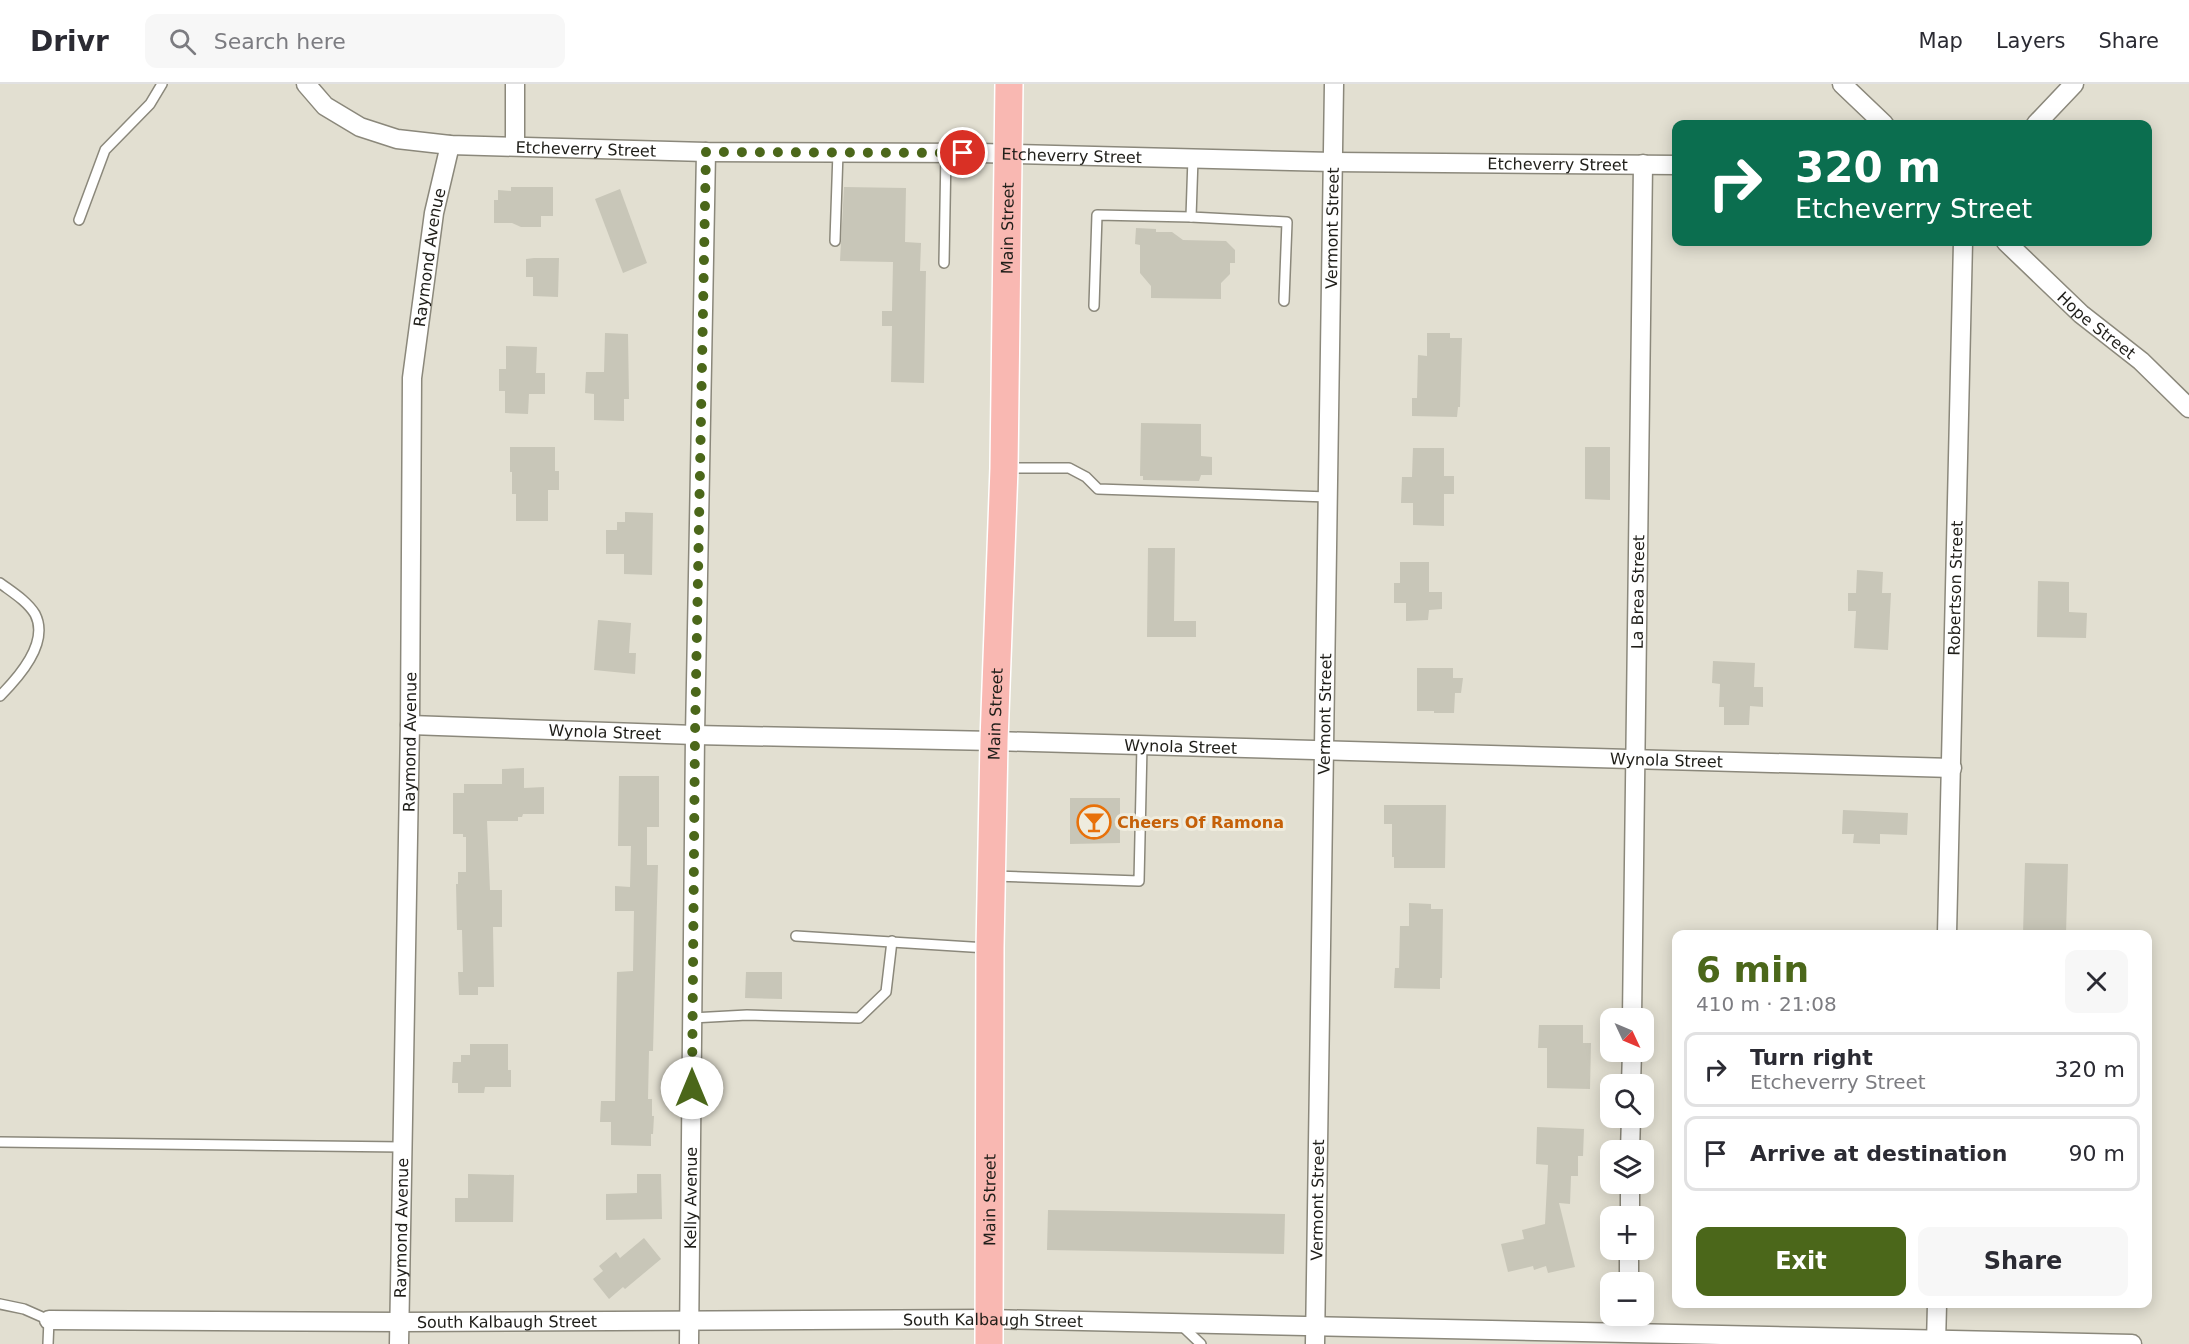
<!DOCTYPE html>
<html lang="en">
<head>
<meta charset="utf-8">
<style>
  :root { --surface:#fff; --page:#f7f7f7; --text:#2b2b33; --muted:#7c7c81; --line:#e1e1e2; --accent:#4b671a }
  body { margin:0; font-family:"DejaVu Sans",sans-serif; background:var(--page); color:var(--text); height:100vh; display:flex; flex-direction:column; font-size:22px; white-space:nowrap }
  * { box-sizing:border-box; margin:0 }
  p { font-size:20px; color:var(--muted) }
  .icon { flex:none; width:33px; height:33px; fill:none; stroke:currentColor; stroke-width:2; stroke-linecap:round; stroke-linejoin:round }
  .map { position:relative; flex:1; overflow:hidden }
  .panel { position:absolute; left:1672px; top:846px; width:480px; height:378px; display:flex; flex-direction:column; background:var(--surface); border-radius:12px; box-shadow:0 3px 15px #0003 }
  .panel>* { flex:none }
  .hud { position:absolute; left:1672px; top:36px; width:480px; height:126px; border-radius:12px; box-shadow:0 3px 15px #0003; background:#0b6e4f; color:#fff; overflow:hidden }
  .needle { width:39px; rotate:134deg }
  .fabs { position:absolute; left:1600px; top:924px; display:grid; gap:12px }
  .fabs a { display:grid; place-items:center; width:54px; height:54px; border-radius:12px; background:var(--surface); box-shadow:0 3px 15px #0003; font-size:30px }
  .pin { position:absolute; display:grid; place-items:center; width:51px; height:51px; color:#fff; margin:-26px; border:3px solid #fff; border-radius:50%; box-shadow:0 2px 6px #0007 }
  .me { position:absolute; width:66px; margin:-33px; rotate:0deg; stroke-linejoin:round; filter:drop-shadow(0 0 4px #0008) }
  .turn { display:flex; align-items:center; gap:21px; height:126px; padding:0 24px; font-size:27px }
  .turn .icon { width:78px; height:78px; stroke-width:2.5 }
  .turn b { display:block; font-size:42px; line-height:51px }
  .round { display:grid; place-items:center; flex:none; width:63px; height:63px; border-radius:12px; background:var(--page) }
  .overview { display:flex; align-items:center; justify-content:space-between; height:102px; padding:0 24px }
  h1 { font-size:36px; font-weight:600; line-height:45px; color:var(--accent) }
  .primary-button { display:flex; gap:12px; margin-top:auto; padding:12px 24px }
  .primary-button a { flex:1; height:69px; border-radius:12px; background:var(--accent); color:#fff; font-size:24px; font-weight:600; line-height:69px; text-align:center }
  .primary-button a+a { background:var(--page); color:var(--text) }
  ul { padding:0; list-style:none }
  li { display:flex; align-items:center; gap:18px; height:75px; margin:0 12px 9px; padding:0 12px; border:3px solid var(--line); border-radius:12px }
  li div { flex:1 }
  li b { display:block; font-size:22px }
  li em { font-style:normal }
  header { display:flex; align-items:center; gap:36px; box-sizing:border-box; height:84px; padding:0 30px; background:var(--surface); border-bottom:2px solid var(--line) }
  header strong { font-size:28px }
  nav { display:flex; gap:33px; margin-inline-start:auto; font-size:21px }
  .search { width:420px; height:54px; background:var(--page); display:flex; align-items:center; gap:15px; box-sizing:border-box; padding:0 21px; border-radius:12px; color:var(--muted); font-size:22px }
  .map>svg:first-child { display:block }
  .building { fill:#c8c6b8 }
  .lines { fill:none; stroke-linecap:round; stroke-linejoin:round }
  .service-casing { stroke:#8b887b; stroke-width:12 }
  .minor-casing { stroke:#8b887b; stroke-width:21 }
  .primary-casing { stroke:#fff; stroke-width:30 }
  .service { stroke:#fff; stroke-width:9 }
  .minor { stroke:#fff; stroke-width:18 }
  .primary { stroke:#f9b8b2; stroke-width:27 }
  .route { stroke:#4b671a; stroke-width:10; stroke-dasharray:0 18 }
  .labels { text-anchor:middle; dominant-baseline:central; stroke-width:6; stroke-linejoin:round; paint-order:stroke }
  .street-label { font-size:16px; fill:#1f1e19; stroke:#efecde }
  .food-label { font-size:16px; font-weight:bold; fill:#c56008; stroke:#efecde; text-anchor:start }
</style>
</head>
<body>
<header>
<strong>Drivr</strong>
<div class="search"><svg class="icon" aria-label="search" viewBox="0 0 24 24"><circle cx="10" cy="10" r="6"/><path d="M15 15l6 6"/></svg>Search here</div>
<nav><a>Map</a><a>Layers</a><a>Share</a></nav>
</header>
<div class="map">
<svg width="2189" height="1260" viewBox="0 0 2189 1260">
  <rect width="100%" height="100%" fill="#e2dfd1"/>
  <!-- building -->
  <g class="building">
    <path d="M511,103h42v29h-12v11h-20l-9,-4h-18v-23h4v-10l13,1z"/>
    <path d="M844,103l62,1 -1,54 16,1 -1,28h6l-2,112 -33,-1 1,-56h-10v-15h10l1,-49 -53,-1z"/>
    <path d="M620,105l27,74 -24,10 -28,-74z"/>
    <path d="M1136,144l20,1v3h16l11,8 43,1 9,9v13h-5v11l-9,9v16l-70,-1v-12l-11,-13v-28l-5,-1z"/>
    <path d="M534,174h25l-1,39 -25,-1v-19h-7v-18z"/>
    <path d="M605,249l23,1 1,65h-5v22l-30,-1v-26l-9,-1 1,-21h18z"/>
    <path d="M1427,249h23v5h12l-2,69h-2l-1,10 -45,-1v-18h5l1,-43 9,1z"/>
    <path d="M506,262l31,1 -1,26h9v21h-16l-1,20 -23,-1v-22h-6v-22h7z"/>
    <path d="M1141,339l60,1v32l11,1v18h-11l-2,6 -56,-1v-4h-3z"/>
    <path d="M510,363h45v24h4v19h-11v31h-32v-27h-4v-22h-2z"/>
    <path d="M1585,363h25v53l-25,-1z"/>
    <path d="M1413,364h31v28h10v18h-10v32l-31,-1v-22h-12l1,-26h10z"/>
    <path d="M625,428l28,1 -1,62 -28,-1v-20h-18v-24h11v-8h8z"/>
    <path d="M1148,464h27l-1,73h22v16h-49z"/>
    <path d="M1400,478h29v30h13v17l-13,1 -1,10 -22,1v-18h-12v-20h6z"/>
    <path d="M1857,486l26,2 -1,21h9l-3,57 -34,-2 2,-37h-8v-18h8z"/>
    <path d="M2038,497l31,1v30l18,1 -1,25 -49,-1z"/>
    <path d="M598,536l33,3 -2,30h7l-1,21 -41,-4z"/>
    <path d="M1713,577l42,2 -1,24h9v20l-13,-1 -1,19h-25v-18h-5l1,-23 -8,-1z"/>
    <path d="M1417,584h36v10h10l-2,15h-6l-1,20h-20v-2h-17z"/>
    <path d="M524,684v20l20,-1v27h-21l-1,3h-4v4h-31l3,69h12v37h-9l1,60h-16v8h-19l-1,-23h5l-1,-42h-5l-1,-46h2v-12h8v-35h-3v-3h-10v-41h11v-9h38v-15z"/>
    <path d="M619,692h40v51h-12v38h11l-5,186h-4l-1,48h4v17h2l-1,18h-2v12l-40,-1v-23h-11l1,-21h14l2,-129 16,-1 1,-60h-19v-25l15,1 1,-41h-13z"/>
    <path d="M1070,714h50v45l-50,1z"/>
    <path d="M1384,721h62l-1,63h-51v-11h-2v-33h-8z"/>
    <path d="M1843,726l65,3 -1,22 -27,-1v10l-27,-1 1,-9h-12z"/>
    <path d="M2025,779l43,1 -2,70h-43z"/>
    <path d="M1409,819l22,1v5h12l-1,69h-2v11l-46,-1 1,-20h4l1,-42h9z"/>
    <path d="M746,888h36v27l-37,-1z"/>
    <path d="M1539,941h44v18h8l-1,46 -43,-1v-40h-9z"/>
    <path d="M470,960h38v26h3v17h-26l-1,6h-26v-10h-6l1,-21h8v-7h9z"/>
    <path d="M1537,1043l47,2 -1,27h-5v20h-7l-1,28 -11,-1 16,64 -27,6 -2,-7 -12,4 -1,-4 -25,6 -7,-28 23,-5 -2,-9 23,-6 3,-59 -12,-1z"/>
    <path d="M468,1090l46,1 -1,47h-58v-24h13z"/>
    <path d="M637,1090h24l1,45 -56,1v-26l31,-1z"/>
    <path d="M1048,1126l237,4 -1,40 -237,-4z"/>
    <path d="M644,1154l17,21 -36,30 -2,-2 -14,12 -16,-20 10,-8 -4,-5 17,-14 4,6z"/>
  </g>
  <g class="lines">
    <!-- service casing -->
    <g class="service-casing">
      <g id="service">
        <path d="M1193,74l-2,59 96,5 -3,79"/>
        <path d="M79,136l26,-70 45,-46 12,-20"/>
        <path d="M835,157l3,-89"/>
        <path d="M944,179l2,-111"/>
        <path d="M1094,222l3,-91 94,2"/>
        <path d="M1007,384h62l17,9 12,12 230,8"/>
        <path d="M0,499c12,9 27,18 35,31 15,29 -17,64 -35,82"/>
        <path d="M993,792l146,5 3,-135"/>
        <path d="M796,852l191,12"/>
        <path d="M692,934l55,-3 112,3 27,-26 6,-51"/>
        <path d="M0,1058l403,5"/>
        <path d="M0,1220l24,5 25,11 -1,24"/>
        <path d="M1181,1241l20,19"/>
      </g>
    </g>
    <!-- minor casing -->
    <g class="minor-casing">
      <g id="minor">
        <path id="s1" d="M306,0l19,22 35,21 37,12 53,6 256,7 274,1 353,9 344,3"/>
        <path d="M1842,0l42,40"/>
        <path d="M2036,40l38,-40"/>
        <path d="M515,62v-62"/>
        <path id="s2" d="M2006,158l75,72 60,47 48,47"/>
        <path id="s3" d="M410,641l285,10 299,6 958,27"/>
        <path id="s4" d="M1947,850l16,-692"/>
        <path id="s5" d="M1632,934l11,-854"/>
        <path d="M1631,1000l1,-32"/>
        <path d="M1630,1066l1,-32"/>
        <path d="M1630,1132v-32"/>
        <path d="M1629,1198v-32"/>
        <path id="s6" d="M49,1236l351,2 589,-3 1143,25"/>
        <path id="s7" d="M399,1260l11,-619 2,-347 22,-165 16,-68"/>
        <path id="s8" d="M689,1260l6,-609 11,-583"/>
        <path id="s9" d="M1315,1260l19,-1260"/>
        <path d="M1936,1260l1,-40"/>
      </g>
    </g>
    <!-- primary casing -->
    <g class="primary-casing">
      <g id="primary">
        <path id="s10" d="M989,1260l1,-396 4,-207 10,-273 5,-384"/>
      </g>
    </g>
    <!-- service -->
    <use href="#service" class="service"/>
    <!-- minor -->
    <use href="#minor" class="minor"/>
    <!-- primary -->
    <use href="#primary" class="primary"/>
  </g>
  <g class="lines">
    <!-- route -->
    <path class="route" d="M692,1004l3,-353 11,-583 257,1"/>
  </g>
  <!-- icons -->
  <defs>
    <g id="bar-ring" transform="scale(1.725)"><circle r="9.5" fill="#efecde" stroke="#e8710a" stroke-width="1.5"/><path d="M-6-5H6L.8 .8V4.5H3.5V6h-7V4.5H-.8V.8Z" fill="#e8710a"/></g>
  </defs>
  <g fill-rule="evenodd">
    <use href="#bar-ring" x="1094" y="738"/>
  </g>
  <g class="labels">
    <!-- street labels -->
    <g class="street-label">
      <text stroke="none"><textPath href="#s1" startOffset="298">Etcheverry Street</textPath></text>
      <text stroke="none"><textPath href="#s1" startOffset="784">Etcheverry Street</textPath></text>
      <text stroke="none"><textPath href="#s1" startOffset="1270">Etcheverry Street</textPath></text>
      <text stroke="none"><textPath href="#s10" startOffset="1116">Main Street</textPath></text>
      <text stroke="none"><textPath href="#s9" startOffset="1116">Vermont Street</textPath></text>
      <text stroke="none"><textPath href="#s7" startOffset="1088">Raymond Avenue</textPath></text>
      <text stroke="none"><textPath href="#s2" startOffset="123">Hope Street</textPath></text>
      <text stroke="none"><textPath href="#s4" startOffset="346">Robertson Street</textPath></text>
      <text stroke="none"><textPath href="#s5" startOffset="426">La Brea Street</textPath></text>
      <text stroke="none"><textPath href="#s10" startOffset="630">Main Street</textPath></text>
      <text stroke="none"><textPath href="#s9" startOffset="630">Vermont Street</textPath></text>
      <text stroke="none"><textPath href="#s3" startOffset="195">Wynola Street</textPath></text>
      <text stroke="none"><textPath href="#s7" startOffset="602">Raymond Avenue</textPath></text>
      <text stroke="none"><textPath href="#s3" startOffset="771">Wynola Street</textPath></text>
      <text stroke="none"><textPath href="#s3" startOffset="1257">Wynola Street</textPath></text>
      <text stroke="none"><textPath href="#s8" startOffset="146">Kelly Avenue</textPath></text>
      <text stroke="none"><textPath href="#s10" startOffset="144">Main Street</textPath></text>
      <text stroke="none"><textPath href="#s9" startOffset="144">Vermont Street</textPath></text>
      <text stroke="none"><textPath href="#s7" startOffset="116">Raymond Avenue</textPath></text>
      <text stroke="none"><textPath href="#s6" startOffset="944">South Kalbaugh Street</textPath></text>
      <text stroke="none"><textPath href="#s6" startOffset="458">South Kalbaugh Street</textPath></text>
    </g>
    <!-- food labels -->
    <g class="food-label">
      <text x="1117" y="738">Cheers Of Ramona</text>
    </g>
  </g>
</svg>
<div class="fabs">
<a><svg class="needle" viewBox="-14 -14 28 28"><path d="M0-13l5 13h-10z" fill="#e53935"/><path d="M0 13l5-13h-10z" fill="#7c7c81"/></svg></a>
<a><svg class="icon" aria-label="search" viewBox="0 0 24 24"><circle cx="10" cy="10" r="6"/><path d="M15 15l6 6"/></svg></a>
<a><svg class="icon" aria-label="layers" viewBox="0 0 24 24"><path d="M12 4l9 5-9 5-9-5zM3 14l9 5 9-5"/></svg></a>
<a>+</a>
<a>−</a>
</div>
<div class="pin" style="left:963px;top:69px;background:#d93025"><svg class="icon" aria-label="arrive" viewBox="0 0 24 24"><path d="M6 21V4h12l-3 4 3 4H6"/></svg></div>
<svg class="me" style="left:692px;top:1004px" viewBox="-20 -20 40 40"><circle r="19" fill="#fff"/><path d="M0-13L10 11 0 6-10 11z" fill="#4b671a"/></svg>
<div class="hud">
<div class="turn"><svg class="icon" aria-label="right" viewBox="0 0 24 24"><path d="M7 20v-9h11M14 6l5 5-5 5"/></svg><div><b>320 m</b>Etcheverry Street</div></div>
</div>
<section class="panel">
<div class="overview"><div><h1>6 min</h1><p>410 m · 21:08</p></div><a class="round"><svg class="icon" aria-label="close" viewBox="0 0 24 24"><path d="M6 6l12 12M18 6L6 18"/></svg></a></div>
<ul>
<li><svg class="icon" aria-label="right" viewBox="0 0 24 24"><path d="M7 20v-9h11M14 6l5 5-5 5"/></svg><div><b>Turn right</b><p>Etcheverry Street</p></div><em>320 m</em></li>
<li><svg class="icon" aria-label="arrive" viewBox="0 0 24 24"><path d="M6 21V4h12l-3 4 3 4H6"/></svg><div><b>Arrive at destination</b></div><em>90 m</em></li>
</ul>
<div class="primary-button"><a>Exit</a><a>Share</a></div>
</section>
</div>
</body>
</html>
